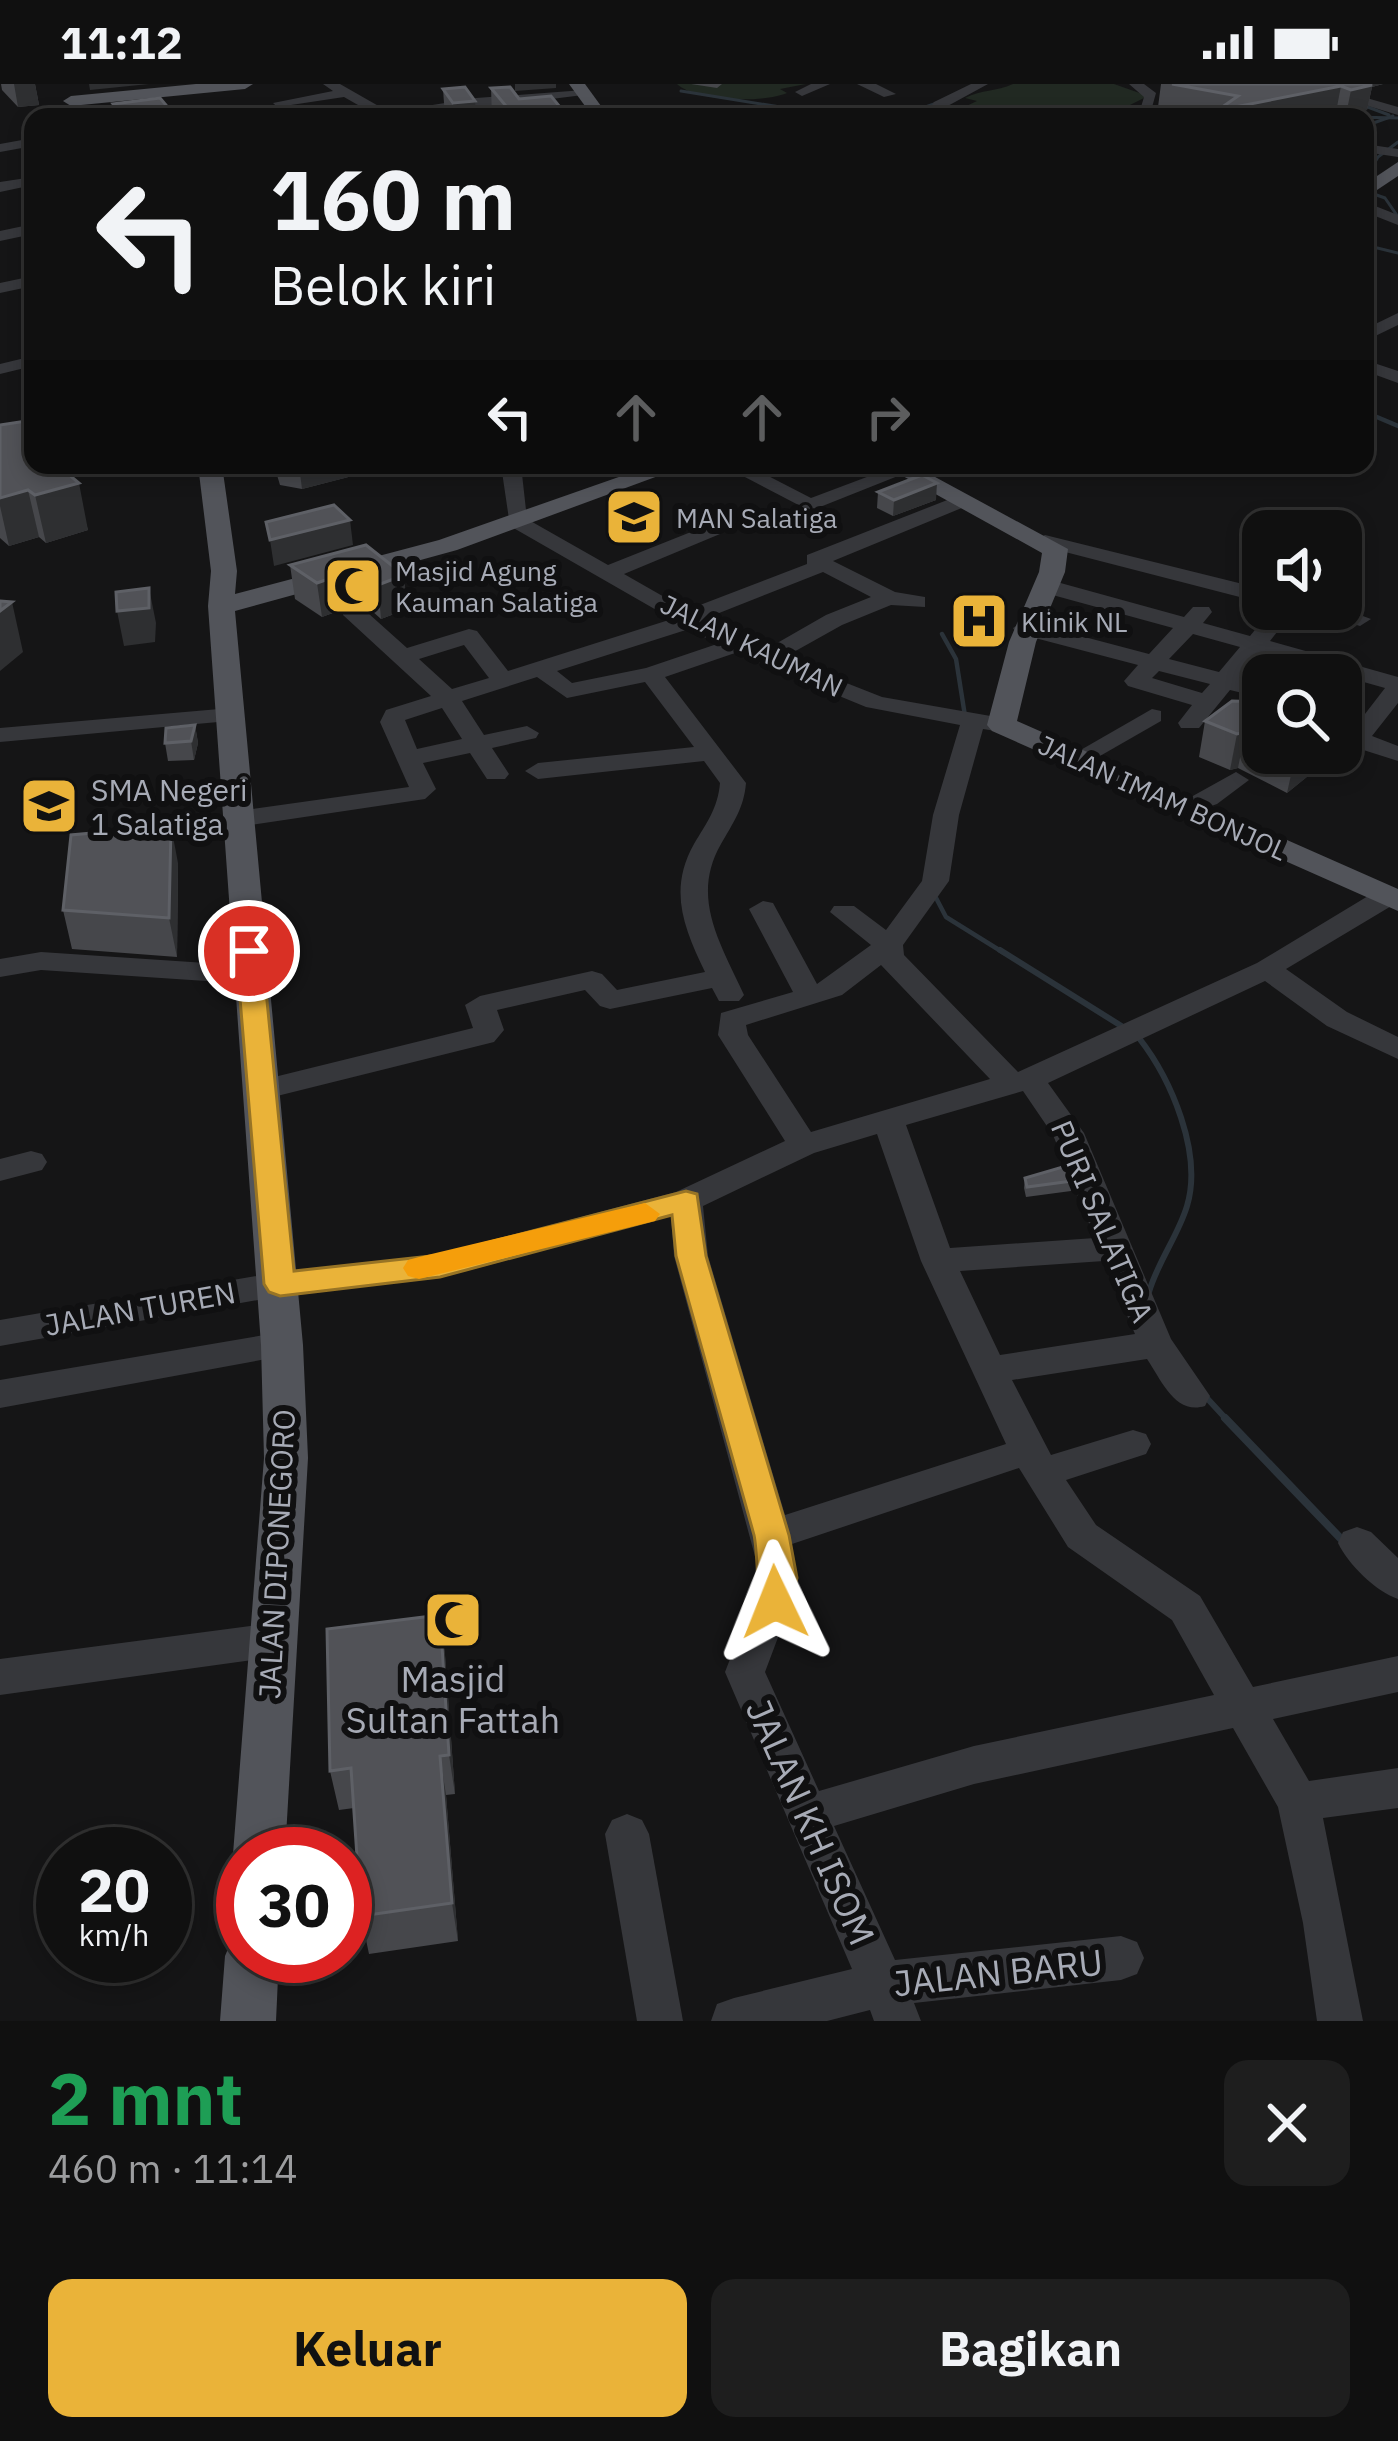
<!DOCTYPE html>
<html lang="id">
<head>
<meta charset="utf-8">
<style>
  :root { --surface:#101010; --page:#1e1e1e; --text:#f1f3f6; --muted:#9c9d9f; --line:#303030; --accent:#eab339 }
  body { margin:0; font-family:"IBM Plex Sans",sans-serif; background:var(--page); color:var(--text); height:100vh; display:flex; flex-direction:column; font-size:45px; white-space:nowrap }
  * { box-sizing:border-box; margin:0 }
  p { font-size:39px; color:var(--muted) }
  .icon { flex:none; width:66px; height:66px; fill:none; stroke:currentColor; stroke-width:2; stroke-linecap:round; stroke-linejoin:round }
  .map { position:relative; height:1937px; overflow:hidden }
  .details { display:flex; flex-direction:column; background:var(--surface); flex:1 }
  .details>* { flex:none }
  .guide { position:absolute; left:24px; top:24px; width:1350px; height:366px; border-radius:24px; box-shadow:0 6px 18px #0003,0 0 0 3px var(--line); background:#101010; color:var(--text); overflow:hidden }
  .fabs { position:absolute; left:1242px; top:426px; display:grid; gap:24px }
  .fabs a { display:grid; place-items:center; width:120px; height:120px; border-radius:24px; background:var(--surface); box-shadow:0 6px 18px #0003,0 0 0 3px var(--line); font-size:60px }
  .speed { position:absolute; left:36px; top:1743px; display:flex; gap:24px; font-size:60px; font-weight:700; text-align:center }
  .speed>* { display:grid; place-content:center; width:156px; height:156px; border-radius:50%; background:var(--surface); box-shadow:0 6px 18px #0003,0 0 0 3px var(--line); line-height:1 }
  .speed small { font-size:30px; font-weight:400 }
  .speed .limit { border:18px solid #d22; background:#fff; color:#111 }
  .pin { position:absolute; display:grid; place-items:center; width:102px; height:102px; color:#fff; margin:-51px; border:6px solid #fff; border-radius:50%; box-shadow:0 3px 12px #0007 }
  .me { position:absolute; width:132px; margin:-66px; rotate:358deg; stroke-linejoin:round; filter:drop-shadow(0 0 9px #0008) }
  .turn { display:flex; align-items:center; gap:42px; height:252px; padding:0 48px; font-size:54px }
  .turn .icon { width:156px; height:156px; stroke-width:2.5 }
  .turn b { display:block; font-size:84px; line-height:102px }
  .lanes { display:flex; align-items:center; height:114px; padding:0 48px; background:#0003; justify-content:center; gap:60px; direction:ltr }
  .lanes .off { opacity:.35 }
  .round { display:grid; place-items:center; flex:none; width:126px; height:126px; border-radius:24px; background:var(--page) }
  .headline { display:flex; align-items:center; justify-content:space-between; height:204px; padding:0 48px }
  h1 { font-size:72px; font-weight:700; line-height:90px; color:#1e9e55 }
  .button { display:flex; gap:24px; margin-top:auto; padding:24px 48px }
  .button a { flex:1; height:138px; border-radius:24px; background:var(--accent); color:#111; font-size:48px; font-weight:700; line-height:138px; text-align:center }
  .button a+a { background:var(--page); color:var(--text) }
  .status { display:flex; justify-content:space-between; align-items:center; height:84px; padding:0 60px; background:var(--surface); direction:ltr }
  .status svg { height:33px; fill:currentColor }
  .map>svg:first-child { display:block }
  .green { fill:#212922 }
  .lines { fill:none; stroke-linecap:round; stroke-linejoin:round }
  .stream-far3 { stroke:#2b333a; stroke-width:3 }
  .stream-far2 { stroke:#2b333a; stroke-width:4.5 }
  .stream-far1 { stroke:#2b333a; stroke-width:6 }
  .stream { stroke:#2b333a; stroke-width:8 }
  .minor { fill:#36373b; fill-rule:evenodd }
  .major { fill:#52545a; fill-rule:evenodd }
  .wall { fill:#46474b }
  .shaded-wall { fill:#2e2f31 }
  .building { fill:#515257; stroke:#5e6066; stroke-width:3 }
  .route { fill:#eab339; stroke:#987425; stroke-width:3 }
  .slow { fill:#f59e0b }
  .labels { text-anchor:middle; dominant-baseline:central; stroke-width:12; stroke-linejoin:round; paint-order:stroke }
  .far-poi-label { font-size:27px; fill:#a7abb6; stroke:#101011; text-anchor:start }
  .far-street-label { font-size:27px; fill:#a7abb6; stroke:#101011 }
  .poi-label { font-size:30px; fill:#a7abb6; stroke:#101011; text-anchor:start }
  .street-label { font-size:30px; fill:#a7abb6; stroke:#101011 }
  .near-poi-label { font-size:36px; fill:#a7abb6; stroke:#101011 }
  .near-street-label { font-size:36px; fill:#a7abb6; stroke:#101011 }
</style>
</head>
<body>
<div class="status"><b>11:12</b><svg viewBox="0 0 49 12"><path d="M0 12V9h3v3zM5 12V6h3v6zM10 12V3h3v9zM15 12V0h3v12zM26 1h20v11H26zM47 4h2v5h-2z"/></svg></div>
<div class="map">
<svg width="1398" height="1937" viewBox="0 0 1398 1937">
  <rect width="100%" height="100%" fill="#151516"/>
  <!-- green -->
  <g class="green">
    <path d="M677,0h129l-26,5 7,4c-24,10 -91,9 -110,-9z"/>
    <path d="M1013,0h101l34,12 -42,21h-150v-6l21,-10 -12,-3c17,-9 31,-6 48,-14z"/>
  </g>
  <g class="lines">
    <!-- stream-far3 -->
    <g class="stream-far3">
      <path d="M681,7l161,26"/>
      <path d="M1365,22l24,9"/>
      <path d="M847,33h28"/>
      <path d="M896,33l44,-15"/>
      <path d="M1352,33l46,1"/>
      <path d="M1365,42l28,-10"/>
      <path d="M1365,95l13,-22 20,-15"/>
      <path d="M1371,109l14,5 13,19"/>
      <path d="M1365,161l33,8"/>
    </g>
    <!-- stream-far2 -->
    <g class="stream-far2">
      <path d="M1365,328l33,14"/>
      <path d="M942,550l14,25 9,57"/>
      <path d="M935,812l11,21 58,36"/>
    </g>
    <!-- stream-far1 -->
    <g class="stream-far1">
      <path d="M1000,866l123,77"/>
      <path d="M1139,954c32,41 64,115 48,168 -9,30 -29,55 -38,86"/>
      <path d="M1205,1312l23,25"/>
    </g>
    <!-- stream -->
    <path class="stream" d="M1225,1334l120,125"/>
    <!-- minor -->
    <g class="minor">
      <path d="M323,0h17l49,28 87,-14 108,-8 7,4 -184,23h-28l-35,-20 -53,8 12,12h-15l-15,-14 60,-12z"/>
      <path d="M811,0h19l-28,12 -7,-4z"/>
      <path d="M857,0h19l20,10 -12,3z"/>
      <path d="M971,0h17l-44,24 -6,9h-14l10,-15z"/>
      <path d="M1129,0h15l12,9 -5,18 19,6h-32l6,-20z"/>
      <path d="M1296,0h22l80,23v8z"/>
      <path d="M250,24l15,9h-63z"/>
      <path d="M33,54v8l-33,6v-8z"/>
      <path d="M1365,60l33,5v8l-33,-5z"/>
      <path d="M33,93v8l-33,7v-10z"/>
      <path d="M1365,118l33,13v10l-33,-13z"/>
      <path d="M33,140v10l-33,7v-10z"/>
      <path d="M33,192v10l-33,7v-10z"/>
      <path d="M1398,229v12l-33,16v-12z"/>
      <path d="M33,272v10l-33,8v-10z"/>
      <path d="M1365,276l33,11v12l-33,-12z"/>
      <path d="M501,381h20l6,54 81,46 98,-39h14v8l-96,40 63,36 120,-46v-9l148,-58h14v8l-136,56 62,31 30,5v10l-34,-2 -49,20 -59,33 99,39 120,21 12,7 -12,7 -19,-3 -24,86 -10,66 -46,64 1,10 114,117 239,-109 121,-73 20,1v11l-112,67 61,43 51,25v22l-71,-33 -62,-45 -217,102 36,50 87,206 39,57 -5,10c-30,9 -43,-25 -58,-47l-135,21 39,75 82,-25 13,4 5,10 -5,10 -80,26 30,45 104,71 53,91 145,-31v36l-125,27 36,62 89,-13v40l-75,10 40,203h-46l-14,-98 -25,-116 -45,-79 -259,56 -140,42 61,134 226,-24 16,6 7,16 -7,16 -16,6 -207,23 7,18h-47l-4,-11 -43,11h-116l6,-17 17,-6 118,-29 -127,-297 30,-77 1,-35 -82,-304 -3,-40 -231,62 -160,18 -280,50v-26l280,-48 160,-18 236,-62 109,-51 -67,-106 3,-22 72,-21 -44,-83 14,-8 10,2 44,81 54,-39 -41,-33 4,-6h20l32,24 36,-49 11,-66 27,-90 -94,-18 -131,-54 -70,24 81,106c-2,25 -13,40 -25,61 -31,54 0,100 23,151l-5,6h-20l-7,-13 -102,21 -10,-3 -15,-16 -88,20 7,20 -10,12 -229,57 -15,-10 4,-7 219,-54 -8,-23 15,-9 112,-25 10,3 15,16 88,-18c-21,-44 -37,-82 -11,-128 12,-20 24,-36 26,-61l-16,-22 -166,18 -13,-8 13,-8 156,-16 -49,-65 -78,16 -30,-21 -75,24 22,34 43,-9 12,7 -3,5 -44,10 17,26 -4,5h-18l-17,-26 -47,10 13,26 -11,10 -187,28 -13,-8 13,-8 171,-24 -29,-65 6,-12 45,-14 -88,-81v-10h16l48,43 62,-19 8,2 31,40 164,-52 -162,-93zM823,488l48,25 -45,18 -61,35 -61,-31zM689,545l28,15 -71,24 -74,15 -15,-12zM464,561l25,33 -37,11 -33,-30zM442,624l20,31 -45,10 -12,-29zM881,881l109,114 -179,53 -63,-97 -2,-10 96,-30zM1023,1007l30,44 42,103 -145,10 -44,-123zM877,1050l44,127 85,183 -221,71 -77,-259 -5,-50 111,-53zM1104,1177l31,73 -135,21 -40,-84zM1019,1384l49,79 104,73 42,75 -240,51 -155,45 -54,-119 29,-77 -2,-51z"/>
      <path d="M722,381h25l64,33 85,-32 17,4 -103,41z"/>
      <path d="M986,381h52l-27,10z"/>
      <path d="M1045,451l218,54v14l-225,-58 -4,-4z"/>
      <path d="M1046,495l138,38 9,-10h16l3,5 -9,11 47,13 22,-27h23l-25,32 128,36v26l-26,33 26,10v15l-44,-14 -6,-11 37,-48 -125,-35 -20,25 23,6v14l-33,-8 -31,38h-18l-3,-5 14,-18 -64,-19 -4,-5 14,-16 -122,-32 -3,-5 11,-7 125,33 24,-26 -135,-37 -3,-5zM1193,550l47,13 -21,25 -50,-13zM1159,587l51,13 -8,9 -50,-15z"/>
      <path d="M1341,524l30,11 -11,7 -55,-17z"/>
      <path d="M231,624l12,7 -3,5 -240,22v-14z"/>
      <path d="M1152,625l9,2v10l-75,43 -9,2 -12,-7z"/>
      <path d="M1236,688l13,8 -32,24 -31,11 -13,-8z"/>
      <path d="M41,868l210,14 14,9 -14,9 -210,-14 -41,7v-18z"/>
      <path d="M31,1067l11,3 5,8 -5,8 -42,11v-22z"/>
      <path d="M282,1248l12,4 6,9 -6,9 -294,54v-28z"/>
      <path d="M1357,1443l14,5 27,26v41c-23,-8 -49,-34 -60,-56l5,-11z"/>
      <path d="M274,1539l14,5 6,12 -6,12 -14,5 -274,38v-36z"/>
      <path d="M627,1730l15,6 7,14 34,187h-46l-32,-187 7,-14z"/>
    </g>
    <!-- major -->
    <g class="major">
      <path d="M196,0h57l-8,5 -174,17 -8,-5 8,-5z"/>
      <path d="M569,0h16l24,33h-16z"/>
      <path d="M1398,78v14l-33,22v-14z"/>
      <path d="M198,381h24l15,106 -2,23 204,-54 214,-75h35l-231,85 -222,61 68,734 5,113 -23,396h-42v18l-10,-18 31,-396 -3,-113 -53,-739 3,-35z"/>
      <path d="M883,381h30l155,84 -3,23 -29,70 -19,79 381,168v22l-406,-180 -5,-6 22,-83 30,-70 3,-19z"/>
      <path d="M243,1849v23h36l-3,65h-56l5,-65 8,-19z"/>
    </g>
  </g>
  <!-- wall -->
  <g class="wall">
    <path d="M1,0h34l4,21 -21,2 -16,-17z"/>
    <path d="M691,0h31l-5,4z"/>
    <path d="M1161,0h222l-11,3 -5,23 -21,5 -10,-3 -27,5h-101l-50,-10z"/>
    <path d="M491,4l73,24 39,5h-111z"/>
    <path d="M443,5l33,28h-31z"/>
    <path d="M0,341l33,40 38,11 17,54 -42,13 -7,-6 -30,9 -9,-8z"/>
    <path d="M274,381h94l-8,9 -58,15 -22,-4z"/>
    <path d="M878,408l58,8 -43,16 -16,-8z"/>
    <path d="M366,461l38,30 3,34 -26,10 -19,-17 -19,-1 -5,10 -16,6 -27,-18 -5,-34z"/>
    <path d="M1263,618v51h73l-49,40 -49,-25 -8,2 -31,-13 6,-36z"/>
    <path d="M195,641l3,18 -4,17 -26,1 -3,-18z"/>
    <path d="M178,779l-1,94 -105,-8 -9,-39z"/>
    <path d="M1025,1094l47,3 -1,10 -45,6 -2,-9z"/>
    <path d="M440,1531l5,40 10,139 -9,1 12,146 -89,13 -8,-38 -7,-108 -15,2 -9,-39z"/>
  </g>
  <!-- shaded-wall -->
  <g class="shaded-wall">
    <path d="M14,0h21l4,21 -21,2z"/>
    <path d="M89,0h60l-59,6z"/>
    <path d="M515,0h41v4l-41,3z"/>
    <path d="M1358,0h25l-11,3 -5,23 -21,5 5,-25z"/>
    <path d="M1341,2l-5,26 -27,5h-76l2,-10z"/>
    <path d="M475,17l1,16h-22l-1,-14z"/>
    <path d="M141,381h22v5l-21,2z"/>
    <path d="M299,381h69l-8,9 -58,15z"/>
    <path d="M69,383l3,18 7,-2 9,47 -42,13 -11,-48 27,-26z"/>
    <path d="M937,399l-1,17 -43,16 1,-16z"/>
    <path d="M28,406l11,47 -30,9 -9,-40v-8z"/>
    <path d="M350,436l3,25 -79,21 -4,-26z"/>
    <path d="M339,483l4,34 -5,10 -16,6 -5,-34z"/>
    <path d="M404,491l3,34 -26,10 -3,-34z"/>
    <path d="M149,504l7,35 -1,19 -31,4 -7,-35z"/>
    <path d="M12,518l11,50 -23,19v-60z"/>
    <path d="M195,641l3,18 -4,17 -3,-19z"/>
    <path d="M1245,648l-7,36 -8,2 7,-36z"/>
    <path d="M1300,669l36,1 -49,39 8,-36z"/>
    <path d="M171,742l7,37 -1,94 -8,-39z"/>
    <path d="M440,1531l5,40 10,139 -6,-39z"/>
    <path d="M440,1672l6,39 12,146 -6,-38z"/>
  </g>
  <!-- building -->
  <g class="building">
    <path d="M1172,0h196l4,1 -21,5 -10,-4 -106,21 35,6 -6,4h-56l30,-21z"/>
    <path d="M465,3l10,14 -22,2 -10,-14z"/>
    <path d="M510,3l9,12 32,-3 13,16 33,-2 6,7h-88l-24,-29z"/>
    <path d="M160,14l16,19h-53l-10,-13z"/>
    <path d="M1127,23l59,10h-74z"/>
    <path d="M33,336v45h34l2,2 -7,2 17,14 -44,12 -7,-5 -28,8v-73z"/>
    <path d="M922,391l15,8 -43,17 -16,-8z"/>
    <path d="M334,421l16,15 -80,20 -4,-18z"/>
    <path d="M366,461l38,30 -26,10 -20,-17 -19,-1 -5,10 -17,6 -27,-18z"/>
    <path d="M149,504v20l-32,3 -1,-19z"/>
    <path d="M0,517l12,1 -12,9z"/>
    <path d="M1232,617l31,1v39l-18,-9 -8,2 -32,-13z"/>
    <path d="M195,641l-4,16 -26,2 1,-15z"/>
    <path d="M171,742l-2,92 -106,-8 8,-75z"/>
    <path d="M1066,1082l6,15 -45,6 -2,-9z"/>
    <path d="M440,1531l9,140 -9,1 12,147 -91,13 -10,-148 -21,3 -3,-142z"/>
  </g>
  <!-- route -->
  <path class="route" d="M249,859l13,8 32,320 146,-16 246,-64 11,3 9,62 83,279 8,43 -9,34 -13,5 -12,-5c-6,-10 -5,-59 -9,-77l-78,-279 -4,-41 -232,62 -160,19 -11,-4 -5,-8 -28,-333z"/>
  <!-- slow -->
  <path class="slow" d="M645,1119l15,11 -5,7 -236,58 -11,-3 -5,-8 5,-8 11,-3z"/>
  <!-- icons -->
  <defs>
    <g id="school-square" transform="scale(3)"><rect x="-9" y="-9" width="18" height="18" rx="4" fill="#eab339" stroke="#101011"/><path d="M0-5L7-2L0 1L-7-2ZM-4 1L0 2.5L4 1V4Q0 6-4 4Z" fill="#111"/></g>
    <g id="mosque-square" transform="scale(3)"><rect x="-9" y="-9" width="18" height="18" rx="4" fill="#eab339" stroke="#101011"/><path d="M3.5-4.9A6 6 0 1 0 3.5 4.9A5 5 0 1 1 3.5-4.9Z" fill="#111"/></g>
    <g id="hospital-square" transform="scale(3)"><rect x="-9" y="-9" width="18" height="18" rx="4" fill="#eab339" stroke="#101011"/><path d="M-5-5h3v3.5h4V-5h3V5h-3V1.5h-4V5h-3Z" fill="#111"/></g>
  </defs>
  <g fill-rule="evenodd">
    <use href="#school-square" x="634" y="433"/>
    <use href="#mosque-square" x="353" y="502"/>
    <use href="#hospital-square" x="979" y="537"/>
    <use href="#school-square" x="49" y="722"/>
    <use href="#mosque-square" x="453" y="1536"/>
  </g>
  <g class="labels">
    <!-- far-poi labels -->
    <g class="far-poi-label">
      <text x="676" y="433">MAN Salatiga</text>
      <text x="395" y="486">Masjid Agung<tspan x="395" dy="31">Kauman Salatiga</tspan></text>
      <text x="1021" y="537">Klinik NL</text>
    </g>
    <!-- far-street labels -->
    <g class="far-street-label">
      <text transform="translate(752 561) rotate(26)">JALAN KAUMAN</text>
      <text transform="translate(1163 713) rotate(24)">JALAN IMAM BONJOL</text>
    </g>
    <!-- poi labels -->
    <g class="poi-label">
      <text x="91" y="705">SMA Negeri<tspan x="91" dy="34">1 Salatiga</tspan></text>
    </g>
    <!-- street labels -->
    <g class="street-label">
      <text transform="translate(1103 1137) rotate(67)">PURI SALATIGA</text>
      <text transform="translate(140 1224) rotate(-10)">JALAN TUREN</text>
      <text transform="translate(276 1470) rotate(-87)">JALAN DIPONEGORO</text>
    </g>
    <!-- near-poi labels -->
    <g class="near-poi-label">
      <text x="453" y="1594">Masjid<tspan x="453" dy="41">Sultan Fattah</tspan></text>
    </g>
    <!-- near-street labels -->
    <g class="near-street-label">
      <text transform="translate(811 1738) rotate(66)">JALAN KH ISOM</text>
      <text transform="translate(998 1888) rotate(-6)">JALAN BARU</text>
    </g>
  </g>
</svg>
<div class="fabs">
<a><svg class="icon" aria-label="sound" viewBox="0 0 24 24"><path d="M4 9h4l5-4v14l-5-4H4zM17 9q2 3 0 6"/></svg></a>
<a><svg class="icon" aria-label="search" viewBox="0 0 24 24"><circle cx="10" cy="10" r="6"/><path d="M15 15l6 6"/></svg></a>
</div>
<div class="speed"><div>20<small>km/h</small></div><div class="limit">30</div></div>
<div class="pin" style="left:249px;top:867px;background:#d93025"><svg class="icon" aria-label="arrive" viewBox="0 0 24 24"><path d="M6 21V4h12l-3 4 3 4H6"/></svg></div>
<svg class="me" style="left:775px;top:1518px" viewBox="-20 -20 40 40"><path d="M0-17L14 15 0 8-14 15z" fill="#eab339" stroke="#fff" stroke-width="4"/></svg>
<div class="guide">
<div class="turn"><svg class="icon" aria-label="left" viewBox="0 0 24 24"><path d="M17 20v-9H6M10 6l-5 5 5 5"/></svg><div><b>160 m</b>Belok kiri</div></div>
<div class="lanes"><svg class="icon" aria-label="left" viewBox="0 0 24 24"><path d="M17 20v-9H6M10 6l-5 5 5 5"/></svg><svg class="icon off" aria-label="ahead" viewBox="0 0 24 24"><path d="M12 20V5M6 11l6-6 6 6"/></svg><svg class="icon off" aria-label="ahead" viewBox="0 0 24 24"><path d="M12 20V5M6 11l6-6 6 6"/></svg><svg class="icon off" aria-label="right" viewBox="0 0 24 24"><path d="M7 20v-9h11M14 6l5 5-5 5"/></svg></div>
</div>
</div>
<section class="details">
<div class="headline"><div><h1>2 mnt</h1><p>460 m · 11:14</p></div><a class="round"><svg class="icon" aria-label="close" viewBox="0 0 24 24"><path d="M6 6l12 12M18 6L6 18"/></svg></a></div>
<div class="button"><a>Keluar</a><a>Bagikan</a></div>
</section>
</body>
</html>
